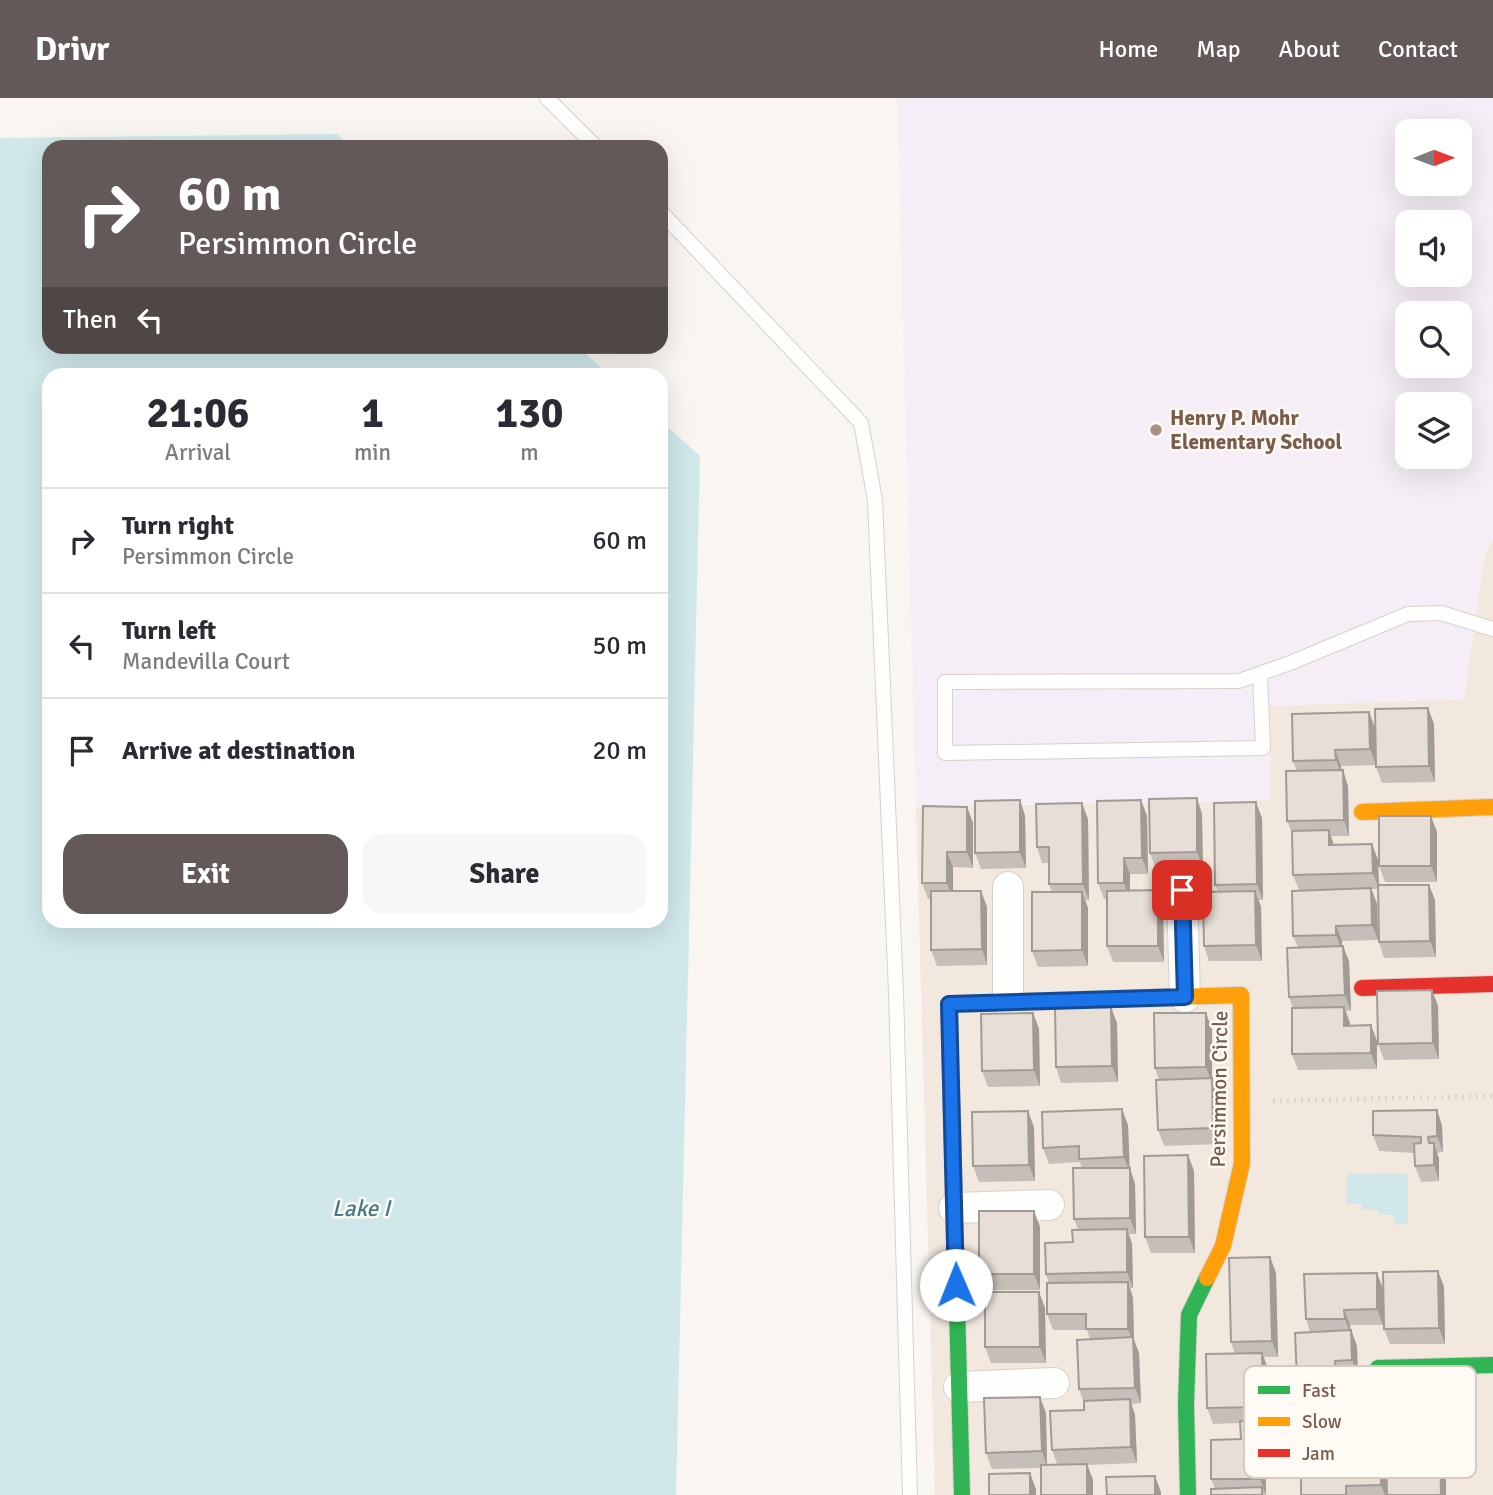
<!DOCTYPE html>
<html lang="en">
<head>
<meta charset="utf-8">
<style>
  :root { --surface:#fff; --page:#f7f7f7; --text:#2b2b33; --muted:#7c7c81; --line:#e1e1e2; --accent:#625958 }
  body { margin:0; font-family:Signika,sans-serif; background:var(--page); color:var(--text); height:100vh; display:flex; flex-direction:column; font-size:26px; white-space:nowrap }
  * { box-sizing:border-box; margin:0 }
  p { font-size:23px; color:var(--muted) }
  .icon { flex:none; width:38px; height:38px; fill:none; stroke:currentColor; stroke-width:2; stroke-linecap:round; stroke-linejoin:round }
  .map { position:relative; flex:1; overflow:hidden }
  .sheet { position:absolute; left:42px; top:270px; width:626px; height:560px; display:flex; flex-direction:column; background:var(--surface); border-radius:21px; box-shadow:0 7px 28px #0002 }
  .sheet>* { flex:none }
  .banner { position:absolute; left:42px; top:42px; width:626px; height:214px; border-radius:21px; box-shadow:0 7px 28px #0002; background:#625958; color:#fff; overflow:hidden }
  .needle { width:46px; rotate:89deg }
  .buttons { position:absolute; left:1395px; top:21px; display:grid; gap:14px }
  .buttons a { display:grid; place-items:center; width:77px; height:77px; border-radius:14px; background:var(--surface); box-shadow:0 7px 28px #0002; font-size:35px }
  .pin { position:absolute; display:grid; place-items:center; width:60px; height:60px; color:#fff; margin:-30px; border-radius:14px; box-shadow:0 4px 10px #0006 }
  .me { position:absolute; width:77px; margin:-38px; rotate:359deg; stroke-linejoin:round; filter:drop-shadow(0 0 5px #0008) }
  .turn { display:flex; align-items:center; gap:24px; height:147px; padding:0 21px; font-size:32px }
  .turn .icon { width:91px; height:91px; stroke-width:2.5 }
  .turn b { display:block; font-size:49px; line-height:60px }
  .then { display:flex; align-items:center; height:66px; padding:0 21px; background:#0003; gap:14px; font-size:26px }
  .eta { display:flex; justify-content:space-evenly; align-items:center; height:119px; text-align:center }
  .eta b { font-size:42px; font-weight:800; line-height:49px }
  .button { display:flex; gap:14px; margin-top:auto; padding:14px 21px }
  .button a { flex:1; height:80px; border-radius:21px; background:var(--accent); color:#fff; font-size:28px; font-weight:800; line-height:80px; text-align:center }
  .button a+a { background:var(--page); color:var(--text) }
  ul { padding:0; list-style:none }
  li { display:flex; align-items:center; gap:21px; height:105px; padding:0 21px; border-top:2px solid var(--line) }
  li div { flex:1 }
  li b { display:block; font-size:26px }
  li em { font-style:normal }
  header { display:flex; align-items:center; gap:42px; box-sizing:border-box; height:98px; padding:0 35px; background:var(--accent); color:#fff }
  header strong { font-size:33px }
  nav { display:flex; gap:38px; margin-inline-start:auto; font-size:24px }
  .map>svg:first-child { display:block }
  .residential { fill:#f2e8de }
  .education { fill:#f6eef6; fill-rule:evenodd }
  .water { fill:#d0e8ea }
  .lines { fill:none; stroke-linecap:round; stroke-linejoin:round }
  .lane-casing { stroke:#d7d1cb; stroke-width:16 }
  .street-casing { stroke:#d7d1cb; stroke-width:32 }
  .fast-casing { stroke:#d9d2cb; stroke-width:18 }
  .slow-casing { stroke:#d9d2cb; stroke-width:18 }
  .jam-casing { stroke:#d9d2cb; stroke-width:18 }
  .path { stroke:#dcd5d0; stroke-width:4.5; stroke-dasharray:2 5; stroke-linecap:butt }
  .lane { stroke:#fefefd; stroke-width:14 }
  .street { stroke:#fefefd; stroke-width:30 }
  .fast { stroke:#30b455; stroke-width:16 }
  .slow { stroke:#ff9f0a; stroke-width:16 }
  .jam { stroke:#e5322d; stroke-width:16 }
  .wall { fill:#c6bfb9 }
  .shaded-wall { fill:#a19b96 }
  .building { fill:#e6ded7; stroke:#a19b96; stroke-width:2 }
  .route-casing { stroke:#114b97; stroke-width:18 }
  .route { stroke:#1a73e8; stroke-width:12 }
  .poi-dot { fill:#a69286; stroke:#fffaf3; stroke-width:2.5 }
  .labels { text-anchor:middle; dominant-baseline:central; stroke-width:5; stroke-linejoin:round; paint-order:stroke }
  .poi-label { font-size:21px; font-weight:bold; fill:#7a5c4d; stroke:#fffaf3; text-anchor:start }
  .street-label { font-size:21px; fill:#7a5c4d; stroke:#fffaf3 }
  .water-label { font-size:23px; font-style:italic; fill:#437c86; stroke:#fffaf3 }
  .key { fill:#fffaf3; stroke:#d7cbc1; stroke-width:2 }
  .key-label { font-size:19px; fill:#7a5c4d }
</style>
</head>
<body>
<header>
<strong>Drivr</strong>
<nav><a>Home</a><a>Map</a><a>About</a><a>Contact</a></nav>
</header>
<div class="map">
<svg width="1493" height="1397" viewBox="0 0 1493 1397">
  <rect width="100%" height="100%" fill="#f9f5f0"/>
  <!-- residential -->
  <path class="residential" d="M1493,440v957h-558l-19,-688 355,-7 -1,-94 194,-7 20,-141z"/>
  <!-- education -->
  <path class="education" d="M897,0h596v440l-9,20 -20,141 -194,7 1,94 -355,7zM1407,33h53v53h-53zM1407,124h53v53h-53zM1407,215h53v53h-53zM1407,306h53v53h-53z"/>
  <!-- water -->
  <g class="water">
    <path d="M337,36l14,13h-302v199h528l31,28h-559v546h613v-498l38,34 -24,1039h-676v-1357z"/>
    <path d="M1408,1075v51l-13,1 -1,-10 -16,-1v-4h-16v-6h-16l1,-30z"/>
  </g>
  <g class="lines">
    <!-- lane casing -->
    <g class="lane-casing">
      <g id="lane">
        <path d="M547,0l49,49"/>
        <path d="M662,115l199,210 14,77 21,492 14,503"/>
        <path d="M1260,576l3,74 -318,5v-71l294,-1 51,-18 118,-49 33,-1 52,16"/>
      </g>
    </g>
    <!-- street casing -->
    <g class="street-casing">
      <g id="street">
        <path d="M1008,789v115"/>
        <path d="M1182,792l3,107"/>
        <path d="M954,1110l95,-3"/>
        <path d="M959,1289l95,-4"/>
      </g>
    </g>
    <!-- fast casing -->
    <g class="fast-casing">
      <g id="fast">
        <path d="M1378,1270l115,-3"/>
        <path d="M962,1397l-13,-491 161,-5"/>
        <path d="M1188,1397l-2,-91 3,-89 18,-37"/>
      </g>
    </g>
    <!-- slow casing -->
    <g class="slow-casing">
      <g id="slow">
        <path d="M1362,714l131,-5"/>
        <path d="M1110,901l131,-4 1,168 -19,83 -16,32"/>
      </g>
    </g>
    <!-- jam casing -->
    <g class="jam-casing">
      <path id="jam" d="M1362,890l131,-4"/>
    </g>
    <!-- path -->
    <path class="path" d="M1273,1003l220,-5"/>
    <!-- lane -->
    <use href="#lane" class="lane"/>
    <!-- street -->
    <use href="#street" class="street"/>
    <!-- fast -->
    <use href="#fast" class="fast"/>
    <!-- slow -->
    <use href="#slow" class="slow"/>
    <!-- jam -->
    <use href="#jam" class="jam"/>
  </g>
  <!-- wall -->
  <g class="wall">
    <path d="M1428,610l6,16 1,58 -53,1 -6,-16z"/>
    <path d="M1369,614l6,16 1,37 -35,1v4l7,16 1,50h-18l3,9 38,-1 6,16 1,25h50l6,15 1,57 -52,1 -5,-16 -1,-53h-7l6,15 1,36 -36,1v5l7,15 2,50h-5l4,15 21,-1 6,16v28l-79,1 -6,-16 1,-46 -4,-11 9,-50 -5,-11 6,-46 -6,-15 -1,-42 -5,-12 10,-50 -4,-10z"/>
    <path d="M1020,702l5,16 1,52 -45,1 -6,-16z"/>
    <path d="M1141,702l6,16 1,58h-18v17l28,-1 5,16 1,56h-51l-6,-16v-47h-3l-6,-16z"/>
    <path d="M967,709l6,16v45l-20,-1v24h28l6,16v58l-50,1 -6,-16v-51h-3l-6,-16z"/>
    <path d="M1202,716l1,54 -47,1 -6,-16z"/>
    <path d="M1262,720l1,82h-4l2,7 1,54h-53l-5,-15 14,-55 -3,-6z"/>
    <path d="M1088,721l1,81h-4l3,8v58l-50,1 -6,-16 20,-59 -3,-8v-21h-7l-5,-16z"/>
    <path d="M1437,734v50h-52l-6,-16z"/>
    <path d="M1432,892l6,16 1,53 -55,1 -6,-16z"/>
    <path d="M1033,915l6,16 1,57 -52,1 -6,-16z"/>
    <path d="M1117,925l1,59 -57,1 -5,-16z"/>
    <path d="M1212,931v49l6,16 1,50 -55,2 -6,-16 1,-50 -4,-12z"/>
    <path d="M1437,1012l5,16 1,26 -6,1 2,6v22l-18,1 -6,-16v-13l-36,-2 -6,-16z"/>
    <path d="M1128,1027l1,43 6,16 1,50h-7l3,10 1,44h-3l3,10 1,42 5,13 2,50 -10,1 4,11 2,48 -50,2 6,15 -52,-12 -49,1 -6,-16 60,-40 1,52 10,-1 -5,-14 32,-40v-7l-5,-14 11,-50 -3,-9h-34l-6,-16 2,-31 -3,-9 27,-32 5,-12 -4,-11 8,-51 -2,-6 -31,2 -6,-16z"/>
    <path d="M1034,1029l1,54 -56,1 -6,-16z"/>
    <path d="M1188,1057l6,16 1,82h-44l-6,-16z"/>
    <path d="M1034,1113l6,16v63h-55l-6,-16z"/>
    <path d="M1270,1159l6,16 2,84h-14l4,12 1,54h-9l5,15 1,57 -51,-6 -4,-10 30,-40 -1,-16 -27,1 -6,-16 28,-54 -4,-12z"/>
    <path d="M1438,1173l6,16 1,57h-55l-6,-15z"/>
    <path d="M1383,1191v36h-33l1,5 6,16 1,30 -17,1 -1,17 5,12 34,-1 5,16 1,30 -4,1 6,43h-86l7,-44 -4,-13 -2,-44 -5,-15 13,-47 -4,-13z"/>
    <path d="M1039,1194l6,16 1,55h-55l-6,-16z"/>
    <path d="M1440,1275l5,16 1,57 -56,1 -5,-16z"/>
  </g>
  <!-- shaded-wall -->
  <g class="shaded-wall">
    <path d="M1428,610l6,16 1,58 -6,-16z"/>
    <path d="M1369,614l6,16 1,37 -6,-16z"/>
    <path d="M1335,652l6,16 1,10 -6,-16z"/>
    <path d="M1343,672l5,16 1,50 -5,-16z"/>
    <path d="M1197,700l5,16 1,54 -6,-16z"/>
    <path d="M1020,702l5,16 1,52 -6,-16z"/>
    <path d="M1141,702l6,16 1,58 -6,-16z"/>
    <path d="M1256,704l6,16 1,82 -6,-16z"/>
    <path d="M1082,705l6,16 1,81 -6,-16z"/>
    <path d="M967,709l6,16v45l-6,-16z"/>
    <path d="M1431,718l6,16v50l-6,-16z"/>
    <path d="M1329,732l5,16 -5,-1z"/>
    <path d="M1372,746l6,16 1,29 -6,-16z"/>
    <path d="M947,754l6,15v32l-6,-16z"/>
    <path d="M1124,760l6,16v25l-6,-16z"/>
    <path d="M1429,787l6,15 1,57 -6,-16z"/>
    <path d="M1371,790l6,16 1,36 -6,-15z"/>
    <path d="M1158,792l5,16 1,56 -6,-16z"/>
    <path d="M981,793l6,16v58l-5,-16z"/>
    <path d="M1255,793l6,16 1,54 -6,-16z"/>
    <path d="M1082,794l6,16v58l-6,-16z"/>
    <path d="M1336,828l6,15v10l-6,-16z"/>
    <path d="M1343,848l6,15 2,50 -6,-16z"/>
    <path d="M1432,892l6,16 1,53 -6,-16z"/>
    <path d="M1111,909l6,16 1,59 -6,-16z"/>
    <path d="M1344,909l6,16v19l-6,-16z"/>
    <path d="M1033,915l6,16 1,57 -6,-16z"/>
    <path d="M1206,915l6,16v49l6,16 1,50 -6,-16 -1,-45 -6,-16z"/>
    <path d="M1371,927l6,16v28l-6,-16z"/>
    <path d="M1122,1011l6,16 2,48 -6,-16z"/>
    <path d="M1437,1012l5,16 1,26 -6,-16z"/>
    <path d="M1028,1013l6,16 1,54 -6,-16z"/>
    <path d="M1428,1039l6,14v-8l5,16v22l-5,-16 -5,-22z"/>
    <path d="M1188,1057l6,16 1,82 -6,-16z"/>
    <path d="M1130,1070l5,16 1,50 -6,-16z"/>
    <path d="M1034,1113l6,16v63l-6,-16z"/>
    <path d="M1127,1131l5,15 1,44 -6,-16z"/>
    <path d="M1270,1159l6,16 2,84 -6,-16z"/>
    <path d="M1438,1173l6,16 1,57 -6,-16z"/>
    <path d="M1377,1175l6,16v36l-6,-16z"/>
    <path d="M1128,1184l5,16 1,42 5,13 2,50 -6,-15 -2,-46 -5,-13z"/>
    <path d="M1039,1194l6,16 1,55 -6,-16z"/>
    <path d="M1344,1212l6,15 1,10 -6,-16z"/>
    <path d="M1351,1232l6,16 1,30 -6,-16z"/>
    <path d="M1262,1255l6,16 1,54 -6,-16z"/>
    <path d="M1335,1263l6,16v17l-5,-16z"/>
    <path d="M1440,1275l5,16 1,57 -5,-16z"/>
    <path d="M1339,1292l6,16h-5z"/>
    <path d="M1040,1299l6,16 1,54 -5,-16z"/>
    <path d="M1130,1301l5,16 2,48 -6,-16z"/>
    <path d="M1379,1307l5,16 1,30 -6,-15z"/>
    <path d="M1259,1324l6,16 1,57 -6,-16z"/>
    <path d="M1440,1350l6,16v31h-5z"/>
    <path d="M1381,1352l6,16v29h-2l-4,-10z"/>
    <path d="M1087,1366l6,16v15h-6z"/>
    <path d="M1030,1375l6,16v6h-6z"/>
    <path d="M1155,1378l6,16v3h-6z"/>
  </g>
  <!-- building -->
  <g class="building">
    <path d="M1428,610l1,58 -53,1 -1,-58z"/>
    <path d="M1369,614l1,37 -35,1 1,10 -43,1 -1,-47z"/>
    <path d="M1343,672l1,50 -57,1 -1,-50z"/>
    <path d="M1197,700v54l-47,1 -1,-54z"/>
    <path d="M1020,702v52l-45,1v-52z"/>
    <path d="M1141,702l1,58h-18v25h-26l-1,-82z"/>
    <path d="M1256,704l1,82 -42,1 -1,-82z"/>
    <path d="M1082,705l1,81h-34v-37h-12l-1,-43z"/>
    <path d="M923,708l44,1v45h-20v31h-25z"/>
    <rect x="1379" y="718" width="52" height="50"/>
    <path d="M1329,732v15l43,-1 1,29 -80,2 -1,-44z"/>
    <path d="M1378,787h51l1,56 -51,1z"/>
    <path d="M1371,790l1,37 -36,1v9l-43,1 -1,-45z"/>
    <path d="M1158,792v56h-51v-55z"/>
    <path d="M931,793h50l1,58 -51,1z"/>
    <path d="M1255,793l1,54 -52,1 -1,-54z"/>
    <path d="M1032,794h50v58l-50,1z"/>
    <path d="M1343,848l2,49 -56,2 -2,-49z"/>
    <path d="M1432,892l1,53 -55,1 -1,-53z"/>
    <path d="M1111,909l1,59 -56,1 -1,-59z"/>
    <path d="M1344,909v19l27,-1v28l-79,1v-46z"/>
    <path d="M1033,915l1,57 -52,1 -1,-57z"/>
    <path d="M1154,915h52v54l-51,1z"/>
    <path d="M1212,980l1,50 -55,2 -2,-50z"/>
    <path d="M1122,1011l2,48 -45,2v-13l-36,2 -1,-36z"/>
    <path d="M1437,1012v26l-9,1 1,6h5v22l-19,1 -1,-22 7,-1v-6l-48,-2v-24z"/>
    <path d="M1028,1013l1,54 -56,1 -1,-54z"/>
    <path d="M1188,1057l1,82h-44l-1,-81z"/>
    <path d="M1073,1070h57v50l-56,1z"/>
    <rect x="979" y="1113" width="55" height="63"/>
    <path d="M1127,1131v43l-81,2 -1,-31 28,-1 -1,-12z"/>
    <path d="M1270,1159l2,84 -41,1 -2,-84z"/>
    <path d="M1438,1173l1,57 -55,1 -1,-57z"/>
    <path d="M1377,1175v36l-33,1 1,9h-39l-2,-45z"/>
    <path d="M1128,1184v47h-42v-15h-39v-31z"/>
    <path d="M985,1194h54l1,55h-55z"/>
    <path d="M1351,1232l1,30 -17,1 1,17 -39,1 -2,-46z"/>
    <path d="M1133,1239l2,51 -56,1 -2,-49z"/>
    <path d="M1262,1255l1,54 -56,1 -1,-54z"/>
    <path d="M1040,1299l2,54 -56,2 -2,-55z"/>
    <path d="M1130,1301l1,48 -79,3 -2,-39 34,-1v-9z"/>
    <path d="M1240,1323l19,1 1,57h-49v-39l30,-1z"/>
    <path d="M1440,1350l1,47h-54l-1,-46z"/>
    <path d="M1381,1352v35l-35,1v9h-45v-44z"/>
    <path d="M1087,1366v31h-46v-30z"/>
    <path d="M1030,1375v22h-41v-21z"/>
    <path d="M1155,1378v19h-48l-1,-18z"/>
    <path d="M1262,1389v8h-51v-6z"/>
  </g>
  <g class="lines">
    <!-- route casing -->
    <g class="route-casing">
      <path id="route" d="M956,1187l-7,-281 236,-7 -3,-107"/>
    </g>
    <!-- route -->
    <use href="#route" class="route"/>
  </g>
  <!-- markers -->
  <circle class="poi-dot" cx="1156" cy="332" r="7"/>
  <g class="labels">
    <!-- poi labels -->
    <g class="poi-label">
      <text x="1170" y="320">Henry P. Mohr<tspan x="1170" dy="24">Elementary School</tspan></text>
    </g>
    <!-- street labels -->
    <g class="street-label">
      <text transform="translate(1219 991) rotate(-89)">Persimmon Circle</text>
    </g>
    <!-- water labels -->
    <g class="water-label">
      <text x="361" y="1110">Lake I</text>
    </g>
  </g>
  <!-- legend -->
  <rect x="1244" y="1268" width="232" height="112" rx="10" class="key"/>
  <rect x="1258" y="1288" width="32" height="8" fill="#30b455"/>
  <rect x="1258" y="1319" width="32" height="9" fill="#ff9f0a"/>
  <rect x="1258" y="1351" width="32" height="8" fill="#e5322d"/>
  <g class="key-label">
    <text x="1302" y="1299">Fast</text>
    <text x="1302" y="1330">Slow</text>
    <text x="1302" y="1362">Jam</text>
  </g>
</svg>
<div class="buttons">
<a><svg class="needle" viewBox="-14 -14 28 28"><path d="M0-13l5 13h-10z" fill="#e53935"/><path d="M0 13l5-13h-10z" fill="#7c7c81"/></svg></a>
<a><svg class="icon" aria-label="sound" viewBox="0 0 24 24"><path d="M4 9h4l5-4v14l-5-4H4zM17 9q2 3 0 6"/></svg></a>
<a><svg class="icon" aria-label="search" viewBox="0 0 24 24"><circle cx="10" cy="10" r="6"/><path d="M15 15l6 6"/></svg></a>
<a><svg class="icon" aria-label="layers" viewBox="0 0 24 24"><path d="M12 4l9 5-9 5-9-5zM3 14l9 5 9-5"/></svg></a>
</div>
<div class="pin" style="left:1182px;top:792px;background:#d93025"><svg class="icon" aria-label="arrive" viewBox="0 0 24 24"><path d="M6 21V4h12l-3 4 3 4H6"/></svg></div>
<svg class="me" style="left:956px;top:1187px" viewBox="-20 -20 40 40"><circle r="19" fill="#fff"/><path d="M0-13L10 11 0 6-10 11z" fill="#1a73e8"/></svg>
<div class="banner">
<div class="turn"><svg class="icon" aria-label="right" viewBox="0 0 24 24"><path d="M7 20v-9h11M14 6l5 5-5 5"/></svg><div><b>60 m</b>Persimmon Circle</div></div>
<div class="then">Then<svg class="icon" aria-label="left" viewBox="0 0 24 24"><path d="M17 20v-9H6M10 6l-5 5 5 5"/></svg></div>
</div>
<section class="sheet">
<div class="eta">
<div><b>21:06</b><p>Arrival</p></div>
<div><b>1</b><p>min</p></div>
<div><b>130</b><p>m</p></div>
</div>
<ul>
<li><svg class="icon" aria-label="right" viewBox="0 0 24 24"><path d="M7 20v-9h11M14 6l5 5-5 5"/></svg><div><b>Turn right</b><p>Persimmon Circle</p></div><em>60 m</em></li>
<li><svg class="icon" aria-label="left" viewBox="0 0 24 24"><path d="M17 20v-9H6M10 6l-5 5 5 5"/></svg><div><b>Turn left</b><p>Mandevilla Court</p></div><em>50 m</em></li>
<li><svg class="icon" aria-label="arrive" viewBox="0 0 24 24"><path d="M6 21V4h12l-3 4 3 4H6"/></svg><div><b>Arrive at destination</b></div><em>20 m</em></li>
</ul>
<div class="button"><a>Exit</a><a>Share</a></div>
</section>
</div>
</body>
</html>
